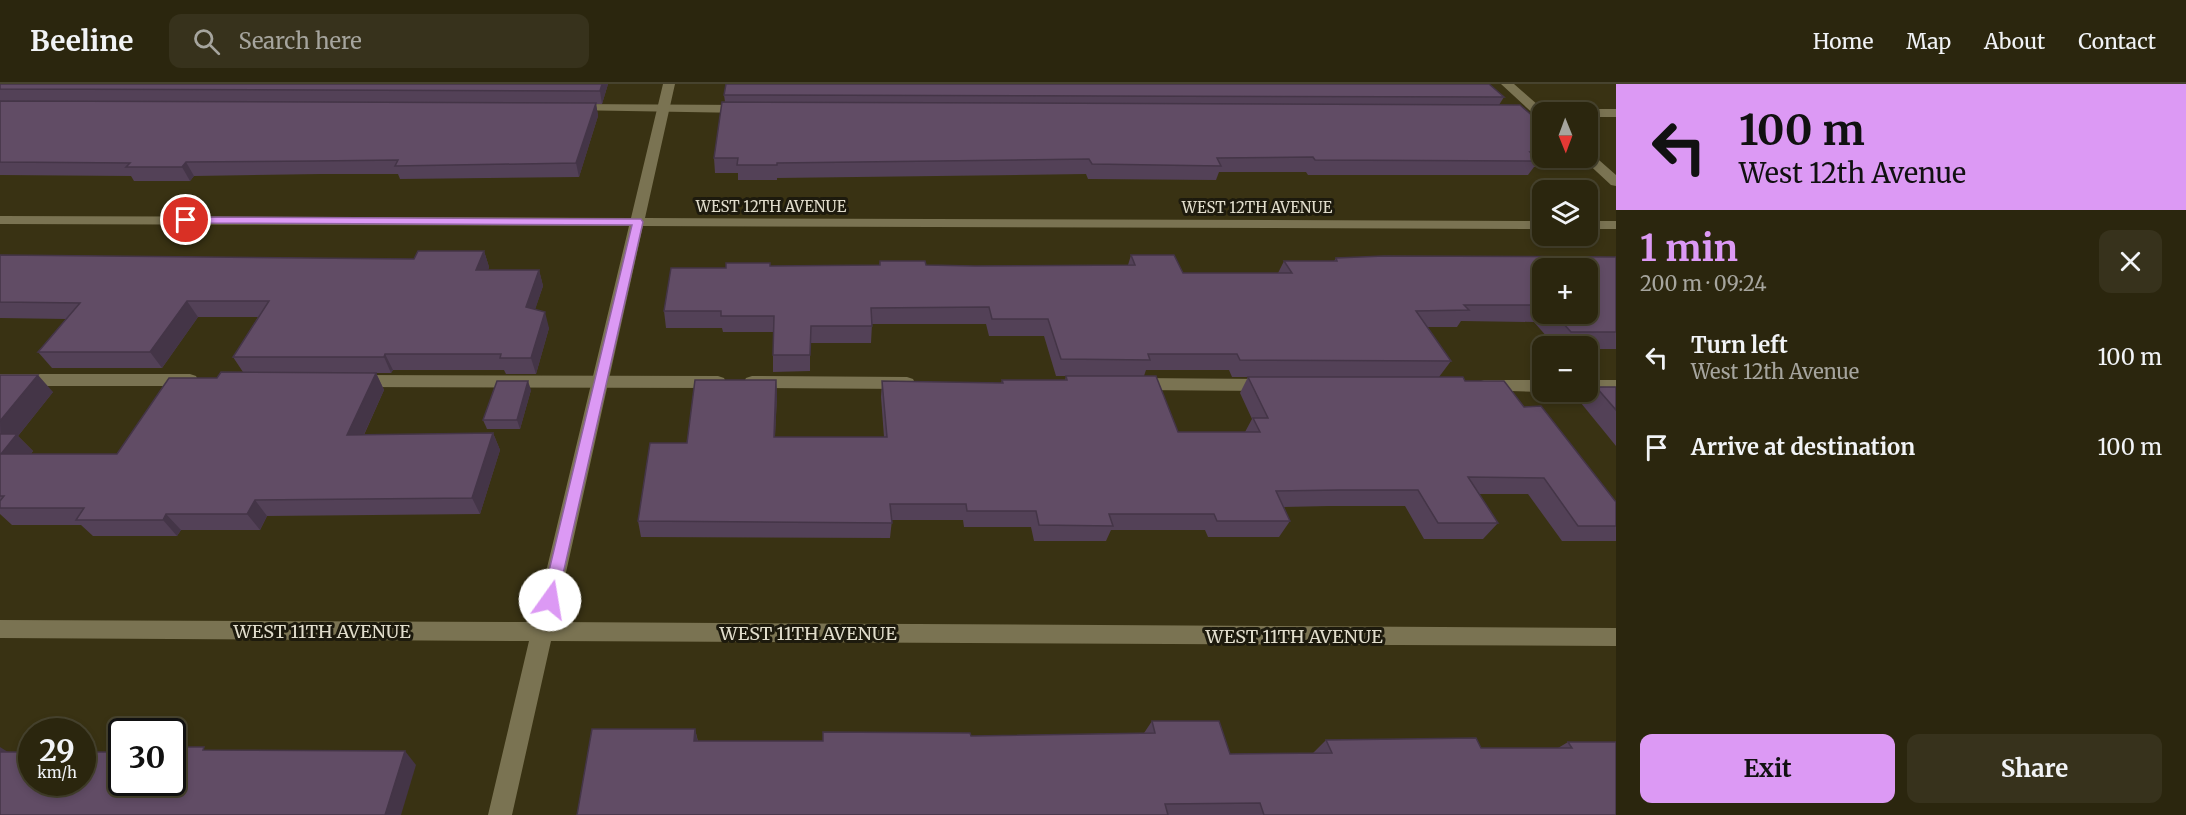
<!DOCTYPE html>
<html lang="en">
<head>
<meta charset="utf-8">
<style>
  :root { --surface:#2b260e; --page:#37321c; --text:#f1f3f6; --muted:#a6a59e; --line:#47432e; --accent:#dc99f4 }
  body { margin:0; font-family:Merriweather,serif; background:var(--page); color:var(--text); height:100vh; display:flex; flex-direction:column; font-size:22px; white-space:nowrap }
  * { box-sizing:border-box; margin:0 }
  p { font-size:20px; color:var(--muted) }
  .icon { flex:none; width:33px; height:33px; fill:none; stroke:currentColor; stroke-width:2; stroke-linecap:round; stroke-linejoin:round }
  .map { position:relative; flex:1; overflow:hidden }
  .side { display:flex; flex-direction:column; background:var(--surface); width:570px }
  .side>* { flex:none }
  .guide { background:#dc99f4; color:#111; overflow:hidden }
  .needle { width:39px; rotate:179deg }
  .fabs { position:absolute; left:1532px; top:18px; display:grid; gap:12px }
  .fabs a { display:grid; place-items:center; width:66px; height:66px; border-radius:12px; background:var(--surface); box-shadow:0 3px 9px #0003,0 0 0 2px var(--line); font-size:30px }
  .speed { position:absolute; left:18px; top:634px; display:flex; gap:12px; font-size:30px; font-weight:700; text-align:center }
  .speed>* { display:grid; place-content:center; width:78px; height:78px; border-radius:50%; background:var(--surface); box-shadow:0 3px 9px #0003,0 0 0 2px var(--line); line-height:1 }
  .speed small { font-size:15px; font-weight:400 }
  .speed .limit { border:3px solid #111; border-radius:9px; background:#fff; color:#111 }
  .pin { position:absolute; display:grid; place-items:center; width:51px; height:51px; color:#fff; margin:-26px; border:3px solid #fff; border-radius:50%; box-shadow:0 2px 6px #0007 }
  .me { position:absolute; width:66px; margin:-33px; rotate:13deg; stroke-linejoin:round; filter:drop-shadow(0 0 4px #0008) }
  .turn { display:flex; align-items:center; gap:21px; height:126px; padding:0 24px; font-size:27px }
  .turn .icon { width:78px; height:78px; stroke-width:2.5 }
  .turn b { display:block; font-size:42px; line-height:51px }
  .round { display:grid; place-items:center; flex:none; width:63px; height:63px; border-radius:12px; background:var(--page) }
  .overview { display:flex; align-items:center; justify-content:space-between; height:102px; padding:0 24px }
  h1 { font-size:36px; font-weight:700; line-height:45px; color:var(--accent) }
  .action { display:flex; gap:12px; margin-top:auto; padding:12px 24px }
  .action a { flex:1; height:69px; border-radius:12px; background:var(--accent); color:#111; font-size:24px; font-weight:700; line-height:69px; text-align:center }
  .action a+a { background:var(--page); color:var(--text) }
  ul { padding:0; list-style:none }
  li { display:flex; align-items:center; gap:18px; height:90px; padding:0 24px }
  li div { flex:1 }
  li b { display:block; font-size:22px }
  li em { font-style:normal }
  header { display:flex; align-items:center; gap:36px; box-sizing:border-box; height:84px; padding:0 30px; background:var(--surface); border-bottom:2px solid var(--line) }
  header strong { font-size:28px }
  nav { display:flex; gap:33px; margin-inline-start:auto; font-size:21px }
  .search { width:420px; height:54px; background:var(--page); display:flex; align-items:center; gap:15px; box-sizing:border-box; padding:0 21px; border-radius:12px; color:var(--muted); font-size:22px }
  main { display:flex; flex:1; min-height:0 }
  .map>svg:first-child { display:block }
  .lines { fill:none; stroke-linecap:round; stroke-linejoin:round }
  .service { fill:#7a7352; fill-rule:evenodd }
  .minor { fill:#7a7352; fill-rule:evenodd }
  .wall { fill:#534157; fill-rule:evenodd }
  .shaded-wall { fill:#443547 }
  .building { fill:#614c65; stroke:#443547; stroke-width:1.5 }
  .route { fill:#dc99f4; stroke:#8f639f; stroke-width:1.5 }
  .labels { text-anchor:middle; dominant-baseline:central; stroke-width:6; stroke-linejoin:round; paint-order:stroke }
  .far-street-label { font-size:15px; fill:#e1ddcc; stroke:#1d1a0d }
  .street-label { font-size:18px; fill:#e1ddcc; stroke:#1d1a0d }
</style>
</head>
<body>
<header>
<strong>Beeline</strong>
<div class="search"><svg class="icon" aria-label="search" viewBox="0 0 24 24"><circle cx="10" cy="10" r="6"/><path d="M15 15l6 6"/></svg>Search here</div>
<nav><a>Home</a><a>Map</a><a>About</a><a>Contact</a></nav>
</header>
<main>
<div class="map">
<svg width="1616" height="731" viewBox="0 0 1616 731">
  <rect width="100%" height="100%" fill="#393213"/>
  <g class="lines">
    <!-- service -->
    <g class="service">
      <path d="M572,20l173,1 6,4 -6,4 -177,-3v-4z"/>
      <path d="M1587,25h29v8h-29v-5h-6z"/>
      <path d="M0,290h190l6,2 2,4 -2,4 -6,2h-190z"/>
      <path d="M356,291l362,1 6,2 2,4 -2,4 -6,2 -362,-1 -6,-2 -2,-4 2,-4z"/>
      <path d="M752,292l155,1 6,2 2,4 -2,4 -6,2 -155,-1 -6,-2 -2,-4 2,-4z"/>
      <path d="M1136,294l131,1 6,2 2,4 -2,4 -6,2 -131,-1 -6,-2 -2,-4 2,-4z"/>
      <path d="M1484,296h58l1,12 -65,-2 -2,-4 2,-4z"/>
      <path d="M1587,296h29v12h-30z"/>
    </g>
    <!-- minor -->
    <g class="minor">
      <path d="M663,0h12l-30,134 897,3v8l-899,-3 -88,396 1061,6v18l-1065,-5 -39,174h-24l41,-174 -529,-3v-18l534,2 95,-396 -629,-2v-8l631,2z"/>
      <path d="M1501,0h13l32,28h-4v7l-4,-1z"/>
      <path d="M1587,68l4,1 25,22v11l-5,-1 -28,-26 4,-1z"/>
      <rect x="1587" y="137" width="29" height="8"/>
    </g>
  </g>
  <!-- wall -->
  <g class="wall">
    <path d="M0,0h608l-6,20h-6l2,12 -19,61 -179,2 -2,-5h-76l-128,2 -4,5h-56l-3,-5 -131,-1z"/>
    <path d="M724,11l780,2 -5,8 43,19v34h28l-7,9h-29l-6,8h-220l-2,-3h-87l-3,8 -128,-1 -2,-5 -309,4v2h-39v-7h-23l-1,-15 11,-56z"/>
    <path d="M484,167l5,16 -1,3h51l4,16 -8,23 14,19 -13,46h-30l-2,-4h-111l-2,3h-15l8,17 -20,45 129,-2 7,17 -20,64 -213,2 -7,14h-79l-4,6h-84l-12,-11h-69l-12,-11v-139l53,17 -35,44 15,15 -2,3h86l100,-76 26,-6 -10,-15 25,-40h-60l-36,51h-110l-14,-16 28,-33 -66,-1v-63l414,4z"/>
    <path d="M1131,171l52,18h95l6,-12h50l2,-3 280,-1v92h-29v-3h-32l-21,-24 -73,-1 -4,6h-30l24,34 -12,16h-207l-3,-7h-83l-2,6h-88l-12,-40h-55l-3,-12h-114l-1,19h-61v28l-37,1v-17l1,-23h-51l-1,-4h-56l-2,-17 62,-43 44,-2 109,-1 1,-4 46,4 49,1 153,-1zM1542,184l45,46h-45z"/>
    <path d="M1066,292l112,56h67l7,-13 -12,-26 8,-16 217,4 59,26 92,95v39h-54l-34,-47h-49l19,29 -15,16h-59l-19,-33h-76l-45,1 6,14 -11,16h-71l-3,-7h-94l-5,11h-72l-3,-14h-67l-1,-7h-71l-2,18 -249,-1 -3,-16 49,-78 89,-63 1,16 -2,41h109l-3,-40 1,-16 119,2 1,-3h63z"/>
    <path d="M1596,303h20v59l-35,-43z"/>
    <path d="M531,306l-11,39h-33l-4,-9z"/>
    <path d="M1152,637l78,33 83,-1 13,-13 155,8h77l10,-6 48,73h-1039l118,-86 3,12h124l149,-5 173,-3z"/>
  </g>
  <!-- shaded-wall -->
  <g class="shaded-wall">
    <path d="M602,0h6l-6,20 -2,-13z"/>
    <path d="M596,19l2,13 -19,61 -3,-14z"/>
    <path d="M186,78l8,14 -4,5 -8,-14z"/>
    <path d="M484,167l5,16 -7,19 -6,-16z"/>
    <path d="M539,186l4,16 -12,36 -5,-15z"/>
    <path d="M187,217l11,16 -36,51 -12,-16z"/>
    <path d="M545,228l4,16 -13,46 -5,-16z"/>
    <path d="M385,270l8,16 -2,3 -7,-16z"/>
    <path d="M376,289l8,17 -28,62 -9,-17z"/>
    <path d="M38,291l15,17 -35,44 15,15 -15,20 -17,-17 -1,-33z"/>
    <path d="M776,296l1,16 -3,57v-16z"/>
    <path d="M528,297l3,9 -11,39 -3,-9z"/>
    <path d="M493,349l7,17 -20,64 -8,-16z"/>
    <path d="M255,416l12,16 -7,14 -13,-16z"/>
    <path d="M166,430l15,16 -4,6 -14,-16z"/>
    <path d="M695,645l3,14 -4,-2z"/>
    <path d="M0,663l19,12 -19,-1z"/>
    <path d="M405,667l11,14 -15,50h-16z"/>
  </g>
  <!-- building -->
  <g class="building">
    <path d="M0,0h602l-2,7 -600,-2z"/>
    <path d="M726,0h763l15,13 -780,-2z"/>
    <path d="M0,17l596,2 -20,60 -181,3 3,-6 -82,1 -130,1 -4,5h-56l4,-4 -130,-1z"/>
    <path d="M722,18l798,3 22,19v28h-12l8,9 -223,-1 -2,-3 -96,1 4,8 -129,-2 -3,-5 -312,4v2h-40l1,-7h-24z"/>
    <path d="M418,167h66l-8,19h63l-13,37 19,5 -14,46h-31l1,-4h-116l-1,3h-151l36,-56h-82l-37,51h-112l42,-49 -80,-1v-47l414,4z"/>
    <path d="M1131,171h43l9,18h109l-8,-12h53l-1,-3 48,-2 232,1v75h-45l-16,-18h32v-46h-45v37h-78l5,5 -53,1 35,50 -211,-1 -3,-6h-89l2,6 -89,-1 -13,-40h-56l-3,-12 -118,1 1,18h-61l-1,29h-37l1,-39h-53v-5h-57l7,-43h55v-5h44v3l110,-1v-4h45l1,4 49,1 160,-1z"/>
    <path d="M221,288l155,1 -29,62 146,-2 -21,65 -217,2 -8,14h-81l-3,6h-87l8,-12h-84v-7l4,-5h-4v-62h17l-16,20h116l52,-76h48z"/>
    <path d="M0,291h38l-38,46z"/>
    <path d="M1066,292h90l22,56h82l-7,-14h15l-20,-41h215l2,4h39l20,26 17,-1 75,96v24h-38l-34,-48 -76,-1 30,46h-60l-20,-33h-78l-64,1 14,30h-73l-3,-7h-105l4,12 -74,-1 -3,-14h-69l-1,-7h-76l2,19 -254,-2 12,-78h37l8,-63h81l-2,57h113l-5,-56 121,2 -1,-3h65z"/>
    <path d="M497,297h31l-11,39h-34z"/>
    <path d="M1596,303h20v23z"/>
    <path d="M1152,637h67l11,33 102,-1 -6,-13 150,-2 5,10h91l-4,-6h48v73h-352l-4,-12 -95,1 3,11h-591l15,-86h103l-1,12h129v-9l147,1 1,3 184,-3z"/>
    <path d="M117,663h5v36h50v-36h32l-1,3 202,1 -20,64h-385v-63h32v31h50v-31h33z"/>
  </g>
  <!-- route -->
  <path class="route" d="M186,133l455,2 2,3 -87,383 -6,2 -6,-2 -2,-5 90,-375 -450,-2 -2,-3z"/>
  <g class="labels">
    <!-- far-street labels -->
    <g class="far-street-label">
      <text x="771" y="122">WEST 12TH AVENUE</text>
      <text x="1257" y="123">WEST 12TH AVENUE</text>
    </g>
    <!-- street labels -->
    <g class="street-label">
      <text x="322" y="547">WEST 11TH AVENUE</text>
      <text x="808" y="549">WEST 11TH AVENUE</text>
      <text x="1294" y="552">WEST 11TH AVENUE</text>
    </g>
  </g>
</svg>
<div class="fabs">
<a><svg class="needle" viewBox="-14 -14 28 28"><path d="M0-13l5 13h-10z" fill="#e53935"/><path d="M0 13l5-13h-10z" fill="#a6a59e"/></svg></a>
<a><svg class="icon" aria-label="layers" viewBox="0 0 24 24"><path d="M12 4l9 5-9 5-9-5zM3 14l9 5 9-5"/></svg></a>
<a>+</a>
<a>−</a>
</div>
<div class="speed"><div>29<small>km/h</small></div><div class="limit">30</div></div>
<div class="pin" style="left:186px;top:136px;background:#d93025"><svg class="icon" aria-label="arrive" viewBox="0 0 24 24"><path d="M6 21V4h12l-3 4 3 4H6"/></svg></div>
<svg class="me" style="left:550px;top:516px" viewBox="-20 -20 40 40"><circle r="19" fill="#fff"/><path d="M0-13L10 11 0 6-10 11z" fill="#dc99f4"/></svg>
</div>
<section class="side">
<div class="guide">
<div class="turn"><svg class="icon" aria-label="left" viewBox="0 0 24 24"><path d="M17 20v-9H6M10 6l-5 5 5 5"/></svg><div><b>100 m</b>West 12th Avenue</div></div>
</div>
<div class="overview"><div><h1>1 min</h1><p>200 m · 09:24</p></div><a class="round"><svg class="icon" aria-label="close" viewBox="0 0 24 24"><path d="M6 6l12 12M18 6L6 18"/></svg></a></div>
<ul>
<li><svg class="icon" aria-label="left" viewBox="0 0 24 24"><path d="M17 20v-9H6M10 6l-5 5 5 5"/></svg><div><b>Turn left</b><p>West 12th Avenue</p></div><em>100 m</em></li>
<li><svg class="icon" aria-label="arrive" viewBox="0 0 24 24"><path d="M6 21V4h12l-3 4 3 4H6"/></svg><div><b>Arrive at destination</b></div><em>100 m</em></li>
</ul>
<div class="action"><a>Exit</a><a>Share</a></div>
</section>
</main>
</body>
</html>
